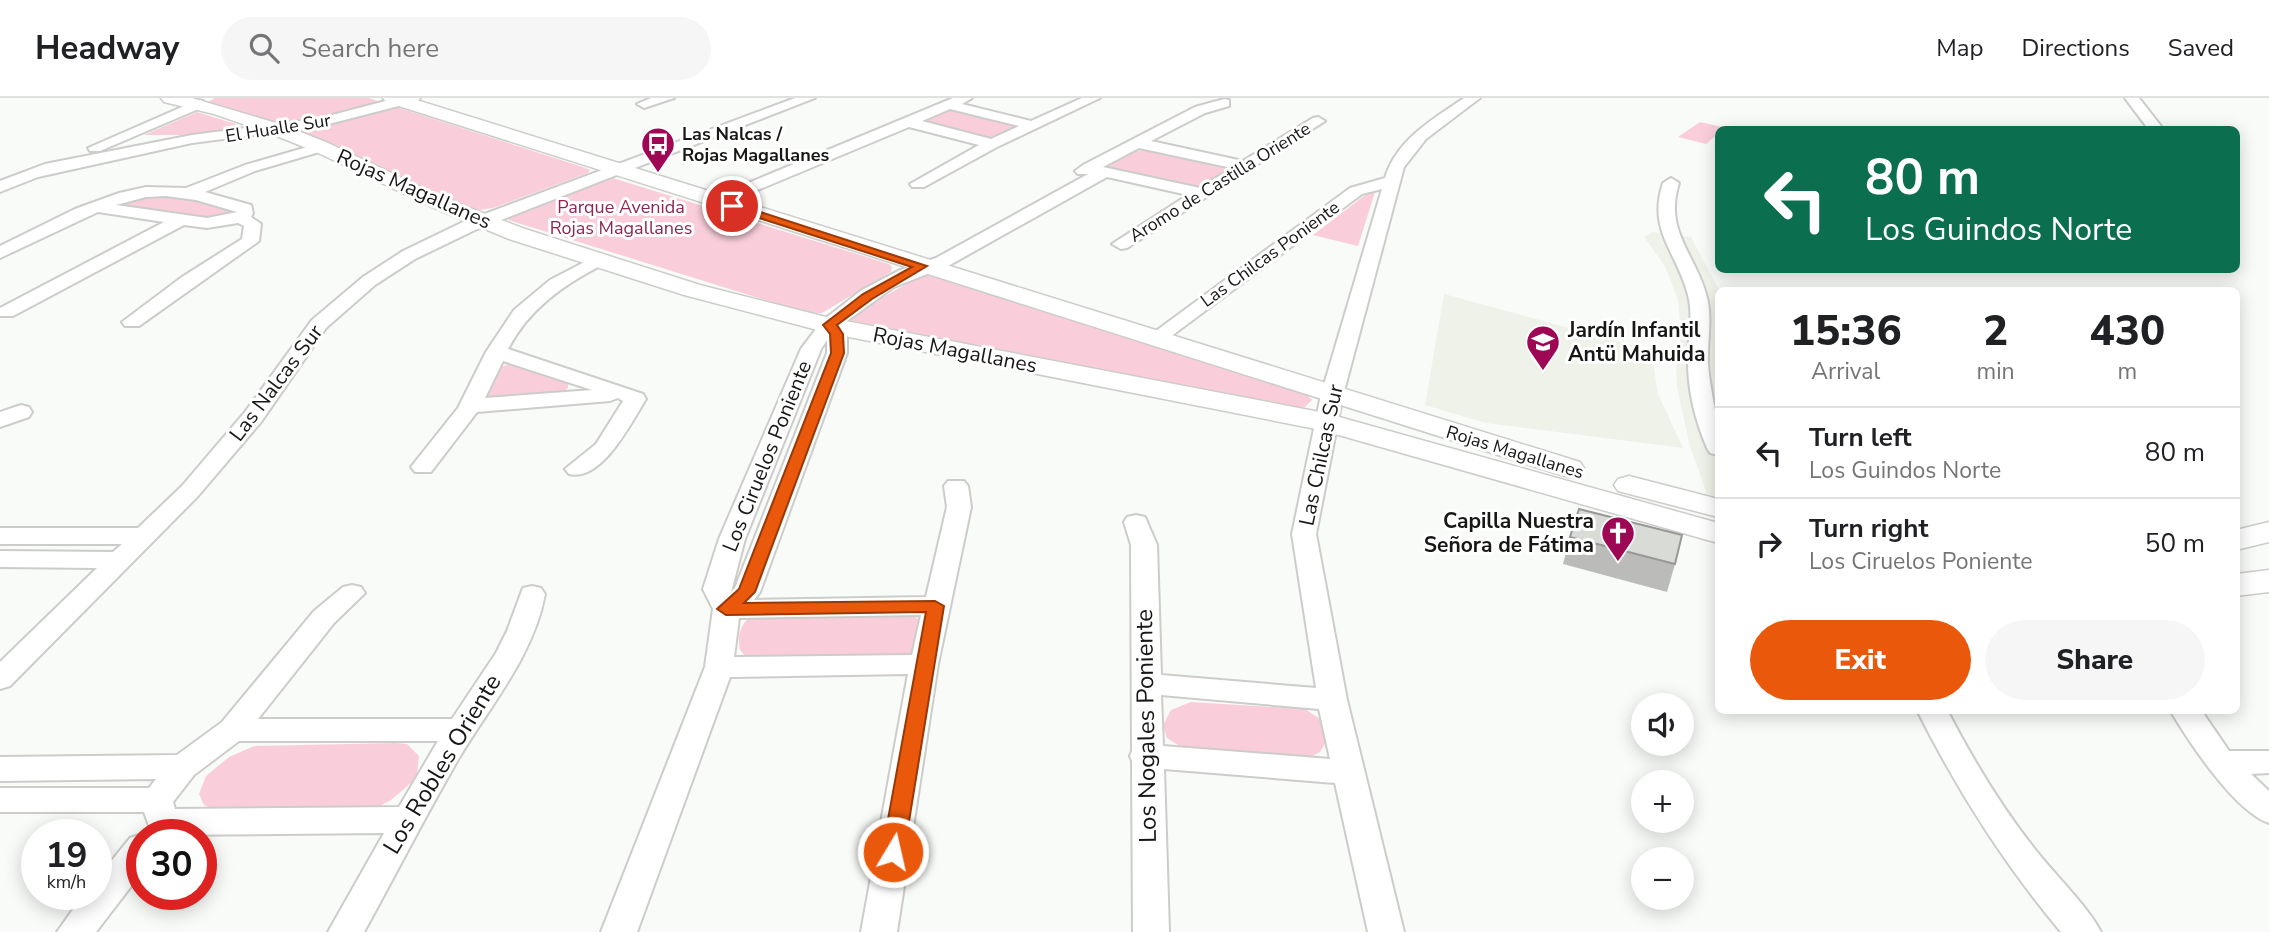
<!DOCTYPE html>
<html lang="en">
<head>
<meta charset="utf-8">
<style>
  :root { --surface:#fff; --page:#f6f6f6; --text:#202124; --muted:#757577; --line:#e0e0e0; --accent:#ea580c }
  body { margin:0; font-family:"Nunito Sans",sans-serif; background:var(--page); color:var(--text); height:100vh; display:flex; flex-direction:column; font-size:26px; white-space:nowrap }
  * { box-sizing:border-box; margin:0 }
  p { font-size:23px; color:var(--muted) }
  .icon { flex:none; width:38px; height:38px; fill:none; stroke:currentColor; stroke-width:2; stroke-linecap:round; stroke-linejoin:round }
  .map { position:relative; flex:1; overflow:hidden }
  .side { position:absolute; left:1715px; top:189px; width:525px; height:427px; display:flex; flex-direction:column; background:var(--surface); border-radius:10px; box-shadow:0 4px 18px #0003 }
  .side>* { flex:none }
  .guide { position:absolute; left:1715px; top:28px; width:525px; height:147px; border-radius:10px; box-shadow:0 4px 18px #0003; background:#0b6e4f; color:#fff; overflow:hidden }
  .buttons { position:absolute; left:1631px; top:595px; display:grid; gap:14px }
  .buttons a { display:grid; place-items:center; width:63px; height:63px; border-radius:50%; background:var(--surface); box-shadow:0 4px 18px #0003; font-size:35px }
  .speed { position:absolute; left:21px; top:721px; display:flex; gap:14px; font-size:35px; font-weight:700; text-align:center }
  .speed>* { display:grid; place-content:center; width:91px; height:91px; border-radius:50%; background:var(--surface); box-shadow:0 4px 18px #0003; line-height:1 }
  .speed small { font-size:18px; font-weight:400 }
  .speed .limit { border:10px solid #d22; background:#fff; color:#111 }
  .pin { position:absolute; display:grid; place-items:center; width:60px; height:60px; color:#fff; margin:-30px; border:4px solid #fff; border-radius:50%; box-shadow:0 2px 7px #0007 }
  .me { position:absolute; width:77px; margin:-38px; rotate:9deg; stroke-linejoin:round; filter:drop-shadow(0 0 5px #0008) }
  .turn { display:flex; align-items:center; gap:24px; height:147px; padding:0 35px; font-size:32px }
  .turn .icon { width:91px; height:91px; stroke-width:2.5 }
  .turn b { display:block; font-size:49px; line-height:60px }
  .eta { display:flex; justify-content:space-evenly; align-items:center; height:119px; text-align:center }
  .eta b { font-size:42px; font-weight:800; line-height:49px }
  .cta { display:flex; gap:14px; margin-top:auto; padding:14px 35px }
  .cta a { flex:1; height:80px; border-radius:42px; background:var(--accent); color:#fff; font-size:28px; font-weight:800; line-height:80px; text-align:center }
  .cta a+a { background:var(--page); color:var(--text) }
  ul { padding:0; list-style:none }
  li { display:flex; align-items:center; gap:21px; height:91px; padding:0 35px; border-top:2px solid var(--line) }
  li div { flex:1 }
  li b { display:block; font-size:26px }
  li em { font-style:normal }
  header { display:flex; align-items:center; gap:42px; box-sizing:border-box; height:98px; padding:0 35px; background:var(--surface); border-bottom:2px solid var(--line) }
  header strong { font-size:33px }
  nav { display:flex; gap:38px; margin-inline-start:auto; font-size:24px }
  .search { width:490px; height:63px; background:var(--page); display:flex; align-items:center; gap:18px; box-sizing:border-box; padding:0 24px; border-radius:38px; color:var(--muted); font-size:26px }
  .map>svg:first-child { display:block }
  .built { fill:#eef2e8 }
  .green { fill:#f9ceda }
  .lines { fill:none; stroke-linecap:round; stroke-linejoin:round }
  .minor-casing { stroke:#cccdca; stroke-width:4 }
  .tertiary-casing { stroke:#cccdca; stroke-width:3 }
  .minor { fill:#fff; fill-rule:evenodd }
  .tertiary { fill:#fff; fill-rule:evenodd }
  .wall { fill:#bbbcb9 }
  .building { fill:#d9dbd7; stroke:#989996; stroke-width:2 }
  .route { fill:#ea580c; stroke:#983908; stroke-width:2 }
  .labels { text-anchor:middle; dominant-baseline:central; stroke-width:6; stroke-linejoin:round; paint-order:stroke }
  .far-street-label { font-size:18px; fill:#171716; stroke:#fff }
  .far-poi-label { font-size:18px; font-weight:bold; fill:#171716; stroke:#fff; text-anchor:start }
  .far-park-label { font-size:18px; fill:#8d2651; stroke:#fff }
  .street-label { font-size:21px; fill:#171716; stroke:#fff }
  .poi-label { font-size:21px; font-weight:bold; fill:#171716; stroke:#fff; text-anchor:start }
  .near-street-label { font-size:24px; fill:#171716; stroke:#fff }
</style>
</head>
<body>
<header>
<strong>Headway</strong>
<div class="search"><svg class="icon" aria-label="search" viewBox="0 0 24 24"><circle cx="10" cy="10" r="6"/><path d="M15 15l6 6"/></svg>Search here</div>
<nav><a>Map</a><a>Directions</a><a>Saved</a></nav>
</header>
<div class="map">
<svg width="2269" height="834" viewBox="0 0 2269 834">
  <rect width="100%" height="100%" fill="#f9fbf8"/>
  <!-- built -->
  <g class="built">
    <path d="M1653,134l38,5 28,53 -4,93 3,11v103l-11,-3 -17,-48 -13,-59 -1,-28 5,-24 -3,-35 -13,-34 -21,-29z"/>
    <path d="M1444,196l207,56 7,44 25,54 -197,-25 -61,-18z"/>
  </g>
  <!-- green -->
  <g class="green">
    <path d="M215,0h154l11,4 -81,22 -16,1 -75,-23z"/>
    <path d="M396,9l187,60 7,3 -2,3 -95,35 -20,3 -174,-79 -2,-3z"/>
    <path d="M952,11l70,17 -32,14 -65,-15 -5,-6 22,-9z"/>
    <path d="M197,14l52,16 -54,7h-51z"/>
    <path d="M1700,24l27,6 -9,2v4l-12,10 -28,-7z"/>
    <path d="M1146,51l77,18 5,4 -27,17 -95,-20 23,-15z"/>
    <path d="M613,80l276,86 3,3 -1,5 -69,41 -12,1 -302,-94 4,-5z"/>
    <path d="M1369,94h6l-17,54 -45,-11z"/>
    <path d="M162,97l51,8 28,10 -17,7 -102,-15 18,-7z"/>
    <path d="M924,176l382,120 6,6 -7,7 -12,1 -449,-89z"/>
    <path d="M507,267c19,-2 44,11 61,18v5l-6,6 -70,4 -4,-3v-5l12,-23z"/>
    <path d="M753,517h159l13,9 4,12 -20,24 -162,-2 -7,-8c-3,-14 0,-27 13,-35z"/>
    <path d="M1191,604l114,7 15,10 7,21 -7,12 -13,7 -121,-9 -19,-12 -4,-13 8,-15z"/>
    <path d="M396,645l11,1 12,12 -2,18 -6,9 -20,17 -15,8 -163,1 -9,-4 -5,-11 7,-18 23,-19 25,-11z"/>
  </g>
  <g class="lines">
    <!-- minor casing -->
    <g class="minor-casing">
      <g id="minor">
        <path d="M397,0h23l-2,3 -101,26 -125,16 -154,34 -38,15v-11l45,-17 147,-29 125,-16z"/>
        <path d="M651,0h23l-30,10 -7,-4z"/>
        <path d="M795,0h20l-340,132 -60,29 -40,26 -49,43 -65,94 -63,74 -188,190 -10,3v-27l97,-94 -97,-1v-16l113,1 9,-8h-122v-16h138l44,-42 63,-74 67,-92 51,-43 40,-26 60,-29z"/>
        <path d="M953,0h19l-10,6 69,17 51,-23h18l-103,49 -73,40h-12l-2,-3 69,-39 -70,-18 -185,77h-12l-2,-3 2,-3zM950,11l69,17 -28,13 -69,-18z"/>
        <path d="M1464,0h16l-54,41 -22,28 -61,228 -27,139 31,166 57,232h-36l-33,-149 -171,-14 5,163h-36l-1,-171 -2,-5 2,-5 -1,-206 -7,-23 3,-5 9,-2 9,2 12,28 4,130 155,13 -24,-154 29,-139 61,-206 -20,5 -200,149h-14l-3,-4 205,-151 35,-10c11,-38 48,-59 79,-80zM1161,597l158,14 11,50 -167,-13z"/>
        <path d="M2125,0h14l25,32h-15z"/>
        <path d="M1224,1l5,1v6l-24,7 -54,28 92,20 70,-43 5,-1 7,4 -198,127 -6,1 -9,-5 76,-49 -81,-18 -159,89 -54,21 -54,39 7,8v19l-87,239 -6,8 172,-3 21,-90 -3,-21 4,-5h16l4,5 3,21 -33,157 -41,268h-36l47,-258 -178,3 -93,255h-36l104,-265 8,-58 -10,-20 16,-50 82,-190 21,-28 40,-31 38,-20 36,-12 152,-84h-10l-3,-3 8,-6 112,-58zM1139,50l93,20 -32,20 -97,-21zM827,242v13l-92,235 -4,4 14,-53 76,-190zM921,517l-9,40 -178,2 5,-39z"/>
        <path d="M198,2l5,1v6l-103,44h-10l-2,-3z"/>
        <path d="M321,45l7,4 -2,3 -71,21 -50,21 46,13 2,8 -2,4 10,7 -2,17 -120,85h-14l-3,-4 60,-45 60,-38 2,-13 -6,-3 -31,5 -23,-3 -171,91h-13v-8l164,-86 -66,-10 -98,46v-12l75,-37 44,-16 27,-6 40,1 59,-23zM166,98l30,4 41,12 -30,6 -91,-13 30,-8z"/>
        <path d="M1671,80l8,5c-15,48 15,69 27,111 7,23 1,47 2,70 2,31 13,60 10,91l-8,-2 -3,-5c-13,-30 -20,-62 -19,-94 1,-20 5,-40 0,-59 -11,-43 -41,-64 -25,-112z"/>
        <path d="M596,158l9,5 -3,4c-39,20 -73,44 -94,84l135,45 3,5c-15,24 -44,83 -77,75l-4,-5 31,-25 27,-43 -5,-3 -8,3 -133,11 -46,60h-16l-4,-5 47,-59 28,-56 28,-42 36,-30zM503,263l89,29 -107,8z"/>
        <path d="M21,307l8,2 3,5 -3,5 -29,10v-15z"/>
        <path d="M352,487l9,2 4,6 -31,30 -76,96h194l44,-66 11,-22 16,-43 9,-2 9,2 4,6c-11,61 -55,112 -86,164 -33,57 -63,116 -95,174h-36l56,-99 -222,2 -11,-4 -7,-19h-144v-24h149l7,-9 -156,2v-24l177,-2 45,-33 92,-111 29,-24zM239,643h199l-39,66 -224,2 -2,-7 21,-27z"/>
        <path d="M1917,612h30c25,48 53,95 87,138 19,25 53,57 67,84h-40c-57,-68 -104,-142 -144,-222z"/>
        <path d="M2170,612h31l28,41h40v22l-18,1 18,17v32c-34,-11 -80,-81 -99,-113z"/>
        <path d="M142,736l3,1h-3v37l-46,60h-39l27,-38h12v-14l34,-42z"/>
      </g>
    </g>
    <!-- tertiary casing -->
    <g class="tertiary-casing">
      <g id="tertiary">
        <path d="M161,0h31l91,27 45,18 118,56 79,30 175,56 130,33 495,95 393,110v20l-397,-113 -492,-97 -145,-38 -175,-56 -77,-32 -118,-56 -45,-18 -55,-19 -50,-12z"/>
        <path d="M383,0h27l1170,364 4,6 -4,6 -11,3 -11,-3 -1172,-372z"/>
        <path d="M1629,378l89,23v18l-100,-26 -4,-6 4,-6z"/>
        <path d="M2269,424v20l-33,8v-20z"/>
        <path d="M2269,472v22l-33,4v-22z"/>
      </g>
    </g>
    <!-- minor -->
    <use href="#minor" class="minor"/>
    <!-- tertiary -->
    <use href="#tertiary" class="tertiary"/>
  </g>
  <!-- wall -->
  <path class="wall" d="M1570,439l105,27 -8,28 -104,-28z"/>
  <!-- building -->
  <path class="building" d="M1579,411l103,26 -7,29 -105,-27z"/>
  <!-- route -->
  <path class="route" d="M728,106h8l191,62 -55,33 -35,26 6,9 1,19 -89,239 -11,11 191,-2 9,5 -40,246 -3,6 -8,2 -8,-2 -3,-6 44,-240 -200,3 -9,-6 22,-20 92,-236 -1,-19 -7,-9 40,-31 49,-27 -184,-59z"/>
  <!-- icons -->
  <defs>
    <g id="bus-pin" transform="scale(1.75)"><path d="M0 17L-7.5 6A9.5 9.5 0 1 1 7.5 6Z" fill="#9d0753" stroke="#fff"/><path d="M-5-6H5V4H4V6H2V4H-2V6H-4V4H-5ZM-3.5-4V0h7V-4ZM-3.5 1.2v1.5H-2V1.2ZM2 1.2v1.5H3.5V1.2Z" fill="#fff"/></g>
    <g id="school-pin" transform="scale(1.75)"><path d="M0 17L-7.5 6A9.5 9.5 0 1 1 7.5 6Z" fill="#9d0753" stroke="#fff"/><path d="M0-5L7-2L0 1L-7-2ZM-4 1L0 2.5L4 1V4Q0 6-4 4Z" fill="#fff"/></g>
    <g id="church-pin" transform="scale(1.75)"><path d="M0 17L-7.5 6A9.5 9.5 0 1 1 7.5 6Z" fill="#9d0753" stroke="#fff"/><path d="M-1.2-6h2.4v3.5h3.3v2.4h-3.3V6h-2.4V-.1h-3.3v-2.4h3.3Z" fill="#fff"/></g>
  </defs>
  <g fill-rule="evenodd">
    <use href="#bus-pin" x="658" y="46"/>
    <use href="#school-pin" x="1543" y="244"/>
    <use href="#church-pin" x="1618" y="435"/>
  </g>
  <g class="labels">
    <!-- far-street labels -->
    <g class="far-street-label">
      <text transform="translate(278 30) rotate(-9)">El Hualle Sur</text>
      <text transform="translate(1220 84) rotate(-32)">Aromo de Castilla Oriente</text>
      <text transform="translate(1270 156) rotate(-36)">Las Chilcas Poniente</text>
      <text transform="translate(1515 354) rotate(17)">Rojas Magallanes</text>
    </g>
    <!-- far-poi labels -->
    <g class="far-poi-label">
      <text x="682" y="36">Las Nalcas /<tspan x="682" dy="21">Rojas Magallanes</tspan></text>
    </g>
    <!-- far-park labels -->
    <g class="far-park-label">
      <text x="621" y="109">Parque Avenida<tspan x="621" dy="21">Rojas Magallanes</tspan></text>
    </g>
    <!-- street labels -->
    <g class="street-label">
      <text transform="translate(414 91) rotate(24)">Rojas Magallanes</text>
      <text transform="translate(955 252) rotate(11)">Rojas Magallanes</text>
      <text transform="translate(276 285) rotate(-53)">Las Nalcas Sur</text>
      <text transform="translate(1321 357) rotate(-78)">Las Chilcas Sur</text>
      <text transform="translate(767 358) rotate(-68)">Los Ciruelos Poniente</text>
    </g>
    <!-- poi labels -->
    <g class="poi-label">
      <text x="1568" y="232">Jardín Infantil<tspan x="1568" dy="24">Antü Mahuida</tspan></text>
      <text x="1594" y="423" text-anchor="end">Capilla Nuestra<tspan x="1594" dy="24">Señora de Fátima</tspan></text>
    </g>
    <!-- near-street labels -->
    <g class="near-street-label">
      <text transform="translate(1146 628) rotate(-91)">Los Nogales Poniente</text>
      <text transform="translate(442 666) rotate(-59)">Los Robles Oriente</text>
    </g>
  </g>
</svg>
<div class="buttons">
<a><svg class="icon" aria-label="sound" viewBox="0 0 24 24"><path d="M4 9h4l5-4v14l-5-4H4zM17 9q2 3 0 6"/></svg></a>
<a>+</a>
<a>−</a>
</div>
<div class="speed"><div>19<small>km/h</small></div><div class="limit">30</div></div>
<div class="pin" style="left:732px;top:108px;background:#d93025"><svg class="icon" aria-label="arrive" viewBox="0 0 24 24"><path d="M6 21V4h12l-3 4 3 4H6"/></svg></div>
<svg class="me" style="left:893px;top:754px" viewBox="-20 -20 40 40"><circle r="17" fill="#ea580c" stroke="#fff" stroke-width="3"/><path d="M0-11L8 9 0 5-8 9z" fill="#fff"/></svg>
<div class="guide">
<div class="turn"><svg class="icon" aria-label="left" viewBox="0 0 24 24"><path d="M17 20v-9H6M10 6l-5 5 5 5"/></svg><div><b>80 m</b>Los Guindos Norte</div></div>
</div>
<section class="side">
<div class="eta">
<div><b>15:36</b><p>Arrival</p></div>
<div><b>2</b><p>min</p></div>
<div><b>430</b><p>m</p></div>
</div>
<ul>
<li><svg class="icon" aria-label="left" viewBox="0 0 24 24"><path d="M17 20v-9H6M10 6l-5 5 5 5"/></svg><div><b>Turn left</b><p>Los Guindos Norte</p></div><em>80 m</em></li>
<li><svg class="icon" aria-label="right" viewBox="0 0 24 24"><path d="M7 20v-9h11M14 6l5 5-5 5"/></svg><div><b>Turn right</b><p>Los Ciruelos Poniente</p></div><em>50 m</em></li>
</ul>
<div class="cta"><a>Exit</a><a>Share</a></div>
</section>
</div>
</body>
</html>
